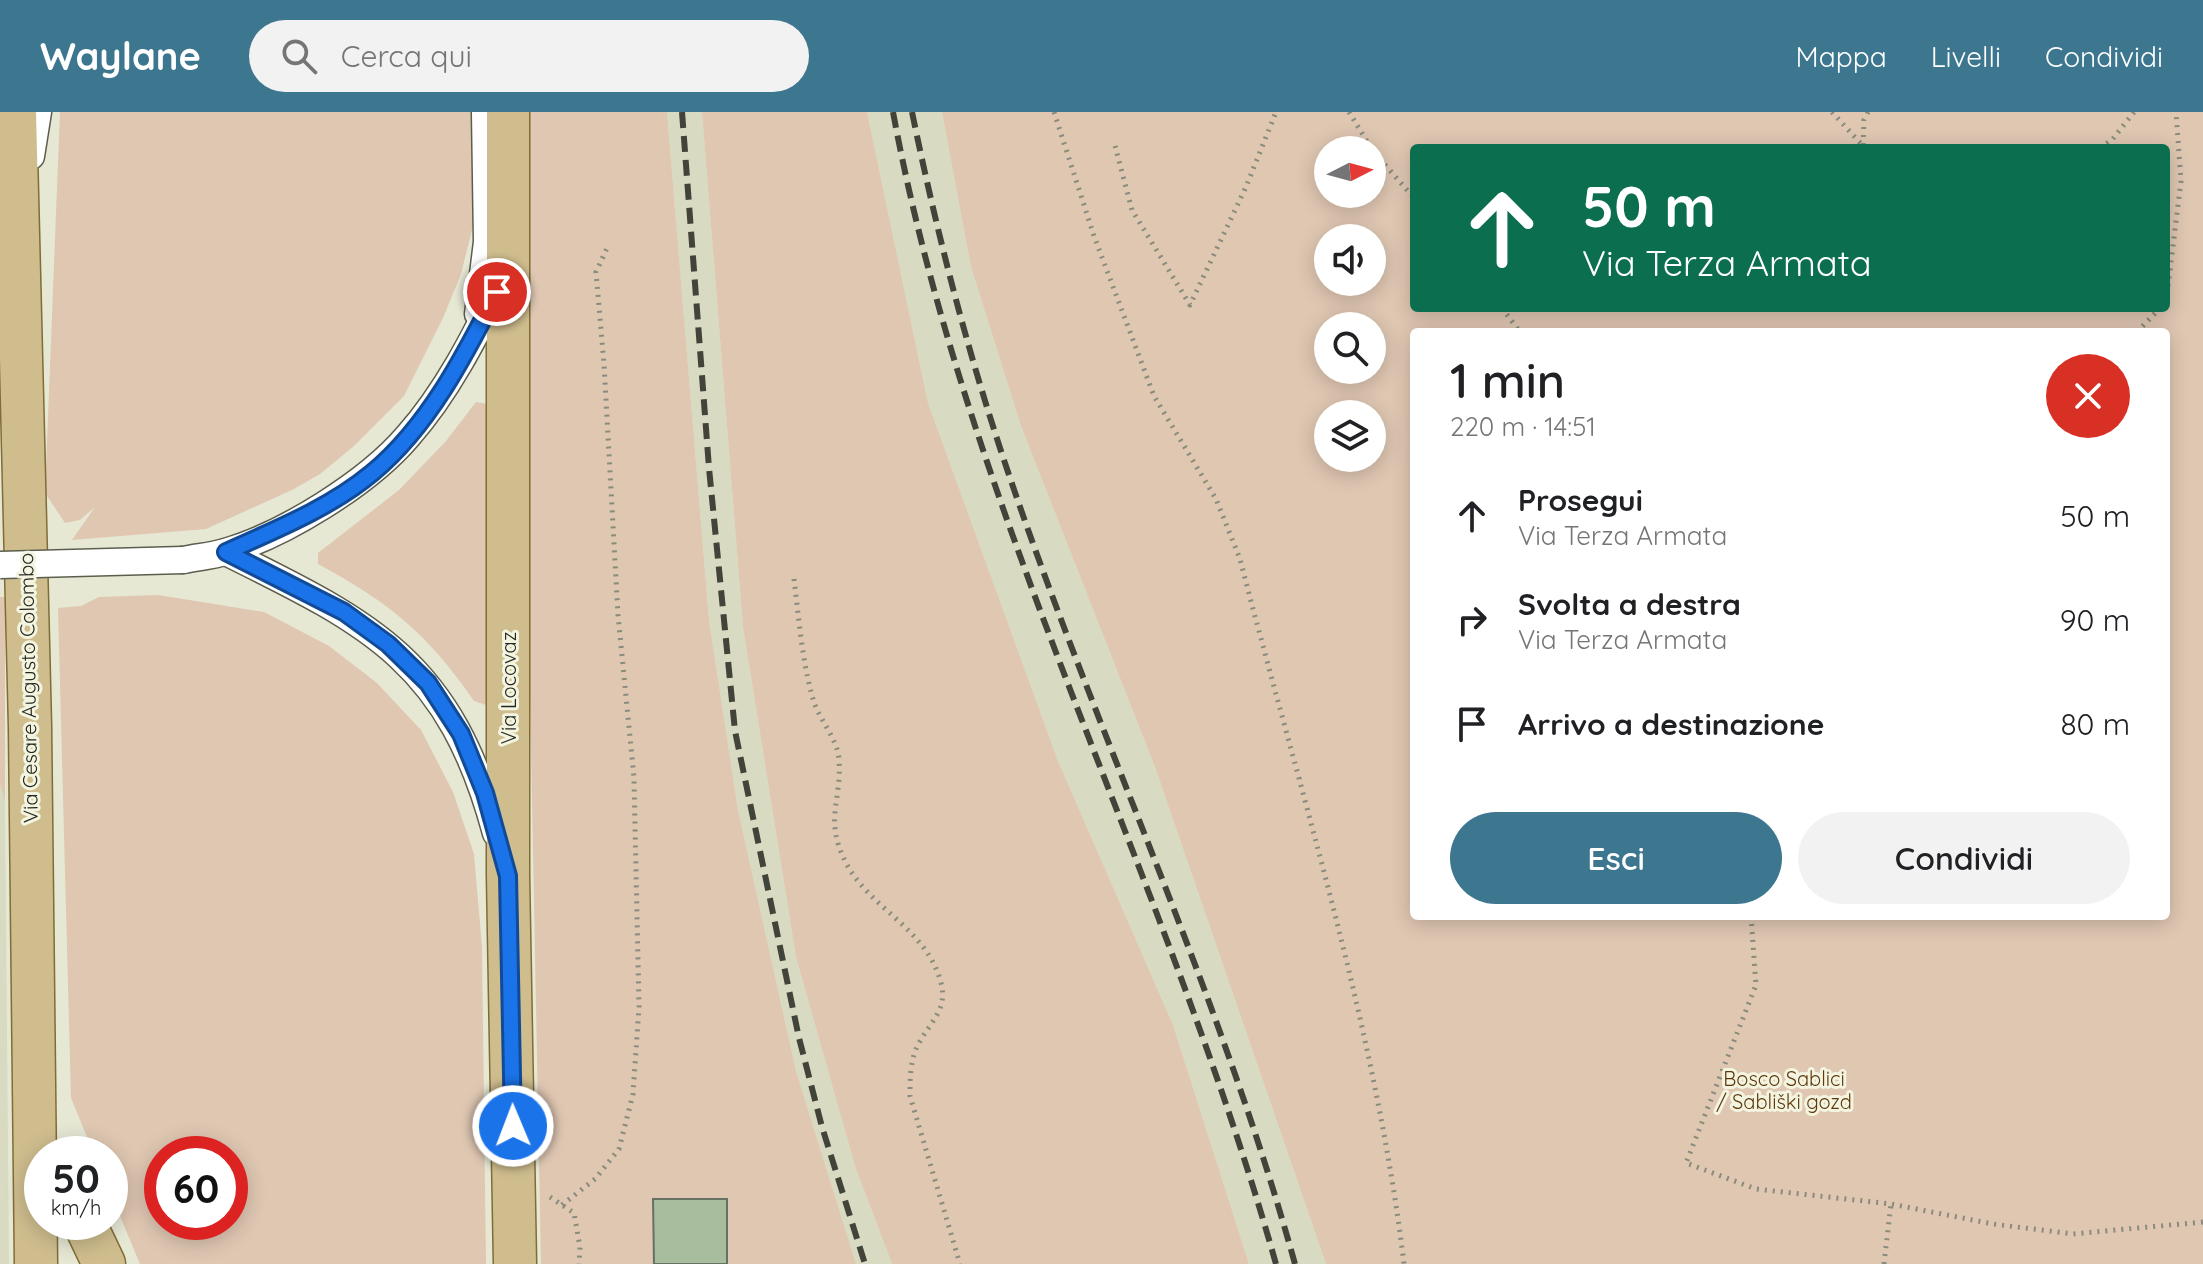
<!DOCTYPE html>
<html lang="it">
<head>
<meta charset="utf-8">
<style>
  :root { --surface:#fff; --page:#f2f2f2; --text:#202124; --muted:#757577; --accent:#3c768f }
  body { margin:0; font-family:Quicksand,sans-serif; background:var(--page); color:var(--text); height:100vh; display:flex; flex-direction:column; font-size:30px; white-space:nowrap }
  * { box-sizing:border-box; margin:0 }
  p { font-size:26px; color:var(--muted) }
  .icon { flex:none; width:44px; height:44px; fill:none; stroke:currentColor; stroke-width:2; stroke-linecap:round; stroke-linejoin:round }
  .map { position:relative; flex:1; overflow:hidden }
  .panel { position:absolute; left:1410px; top:216px; width:760px; height:592px; display:flex; flex-direction:column; background:var(--surface); border-radius:8px; box-shadow:0 4px 20px #0003 }
  .panel>* { flex:none }
  .guide { position:absolute; left:1410px; top:32px; width:760px; height:168px; border-radius:8px; box-shadow:0 4px 20px #0003; background:#0b6e4f; color:#fff; overflow:hidden }
  .needle { width:52px; rotate:84deg }
  .buttons { position:absolute; left:1314px; top:24px; display:grid; gap:16px }
  .buttons a { display:grid; place-items:center; width:72px; height:72px; border-radius:50%; background:var(--surface); box-shadow:0 4px 20px #0003; font-size:40px }
  .speed { position:absolute; left:24px; top:1024px; display:flex; gap:16px; font-size:40px; font-weight:700; text-align:center }
  .speed>* { display:grid; place-content:center; width:104px; height:104px; border-radius:50%; background:var(--surface); box-shadow:0 4px 20px #0003; line-height:1 }
  .speed small { font-size:20px; font-weight:400 }
  .speed .limit { border:12px solid #d22; background:#fff; color:#111 }
  .pin { position:absolute; display:grid; place-items:center; width:68px; height:68px; color:#fff; margin:-34px; border:4px solid #fff; border-radius:50%; box-shadow:0 2px 8px #0007 }
  .me { position:absolute; width:88px; margin:-44px; rotate:359deg; stroke-linejoin:round; filter:drop-shadow(0 0 6px #0008) }
  .turn { display:flex; align-items:center; gap:28px; height:168px; padding:0 40px; font-size:36px }
  .turn .icon { width:104px; height:104px; stroke-width:2.5 }
  .turn b { display:block; font-size:56px; line-height:68px }
  .round { display:grid; place-items:center; flex:none; width:84px; height:84px; border-radius:42px; background:var(--page) }
  .summary { display:flex; align-items:center; justify-content:space-between; height:136px; padding:0 40px }
  h1 { font-size:48px; font-weight:600; line-height:60px }
  .primary-button { display:flex; gap:16px; margin-top:auto; padding:16px 40px }
  .primary-button a { flex:1; height:92px; border-radius:48px; background:var(--accent); color:#fff; font-size:32px; font-weight:600; line-height:92px; text-align:center }
  .primary-button a+a { background:var(--page); color:var(--text) }
  ul { padding:0; list-style:none }
  li { display:flex; align-items:center; gap:24px; height:104px; padding:0 40px }
  li div { flex:1 }
  li b { display:block; font-size:30px }
  li em { font-style:normal }
  header { display:flex; align-items:center; gap:48px; box-sizing:border-box; height:112px; padding:0 40px; background:var(--accent); color:#fff }
  header strong { font-size:38px }
  nav { display:flex; gap:44px; margin-inline-start:auto; font-size:28px }
  .search { width:560px; height:72px; background:var(--page); display:flex; align-items:center; gap:20px; box-sizing:border-box; padding:0 28px; border-radius:44px; color:var(--muted); font-size:30px }
  .map>svg:first-child { display:block }
  .built { fill:#d8dac1 }
  .green { fill:#dfc7b2; fill-rule:evenodd }
  .building { fill:#a8bc9e; stroke:#677162; stroke-width:2 }
  .lines { fill:none; stroke-linecap:round; stroke-linejoin:round }
  .street-casing { stroke:#5c5e4d; stroke-width:29 }
  .primary-casing { stroke:#7f6c36; stroke-width:45 }
  .path { stroke:#898b7d; stroke-width:5; stroke-dasharray:2 6; stroke-linecap:butt }
  .street { stroke:#fff; stroke-width:26 }
  .primary { stroke:#cfbd8e; stroke-width:42 }
  .rail { stroke:#424339; stroke-width:6; stroke-dasharray:16 8; stroke-linecap:butt }
  .street-bridge-casing { stroke:#5c5e4d; stroke-width:29; stroke-linecap:butt }
  .street-bridge { stroke:#fff; stroke-width:26 }
  .route-casing { stroke:#114b97; stroke-width:20 }
  .route { stroke:#1a73e8; stroke-width:14 }
  .labels { text-anchor:middle; dominant-baseline:central; stroke-width:6; stroke-linejoin:round; paint-order:stroke }
  .street-label { font-size:20px; fill:#25261e; stroke:#f3f5e1 }
  .park-label { font-size:20px; fill:#5f390c; stroke:#f3f5e1 }
</style>
</head>
<body>
<header>
<strong>Waylane</strong>
<div class="search"><svg class="icon" aria-label="search" viewBox="0 0 24 24"><circle cx="10" cy="10" r="6"/><path d="M15 15l6 6"/></svg>Cerca qui</div>
<nav><a>Mappa</a><a>Livelli</a><a>Condividi</a></nav>
</header>
<div class="map">
<svg width="2203" height="1152" viewBox="0 0 2203 1152">
  <rect width="100%" height="100%" fill="#e6e8d4"/>
  <!-- built -->
  <g class="built">
    <path d="M667,0h35l41,515 53,330 59,209 37,98h-36l-60,-193 -58,-261 -29,-190z"/>
    <path d="M867,0h75l29,155 50,159 134,341 171,497h-77l-76,-239 -115,-264 -130,-358z"/>
    <path d="M0,672l5,18 4,462h-9z"/>
  </g>
  <!-- green -->
  <g class="green">
    <path d="M60,0h411l2,114 -12,48 -18,44 -39,78 -50,50 -34,28 -26,15 -88,40 -134,11 23,-33 -15,13 -15,3 -20,-30z"/>
    <path d="M527,0h140l42,508 29,190 58,261 60,193h-315l-11,-568v-397z"/>
    <path d="M702,0h165l61,291 130,358 115,264 76,239h-357l-37,-98 -59,-209 -53,-330z"/>
    <path d="M942,0h1261v1152h-877l-171,-497 -134,-341 -50,-159zM1414,36h752v160h-752zM1328,38h44v44h-44zM1328,126h44v44h-44zM1328,214h44v44h-44zM1414,220h752v584h-752zM1328,302h44v44h-44z"/>
    <path d="M476,290l12,2 7,299 -9,2 -12,-4c-46,-67 -84,-98 -156,-137v-11l81,-63 47,-49z"/>
    <path d="M158,483l106,17 65,34 48,37 44,47 32,62 21,62 8,93 4,317h-346l-30,-72v-38h-16l-23,-56 -13,-490 23,-2 18,-9zM230,1042v68h-68v-68z"/>
    <path d="M0,485h5v205l-5,-18z"/>
  </g>
  <!-- building -->
  <path class="building" d="M653,1087h74v65h-73z"/>
  <g class="lines">
    <!-- street casing -->
    <g class="street-casing">
      <g id="street">
        <path d="M31,44l7,-44"/>
        <path d="M478,202l9,-72 -2,-130"/>
        <path d="M226,440c148,73 224,111 270,281"/>
        <path d="M183,448c14,-3 29,-4 42,-8 59,-17 143,-69 183,-116 40,-45 68,-102 95,-156"/>
      </g>
    </g>
    <!-- primary casing -->
    <g class="primary-casing">
      <g id="primary">
        <path d="M15,0l15,615 6,537"/>
        <path d="M508,0v764l7,388"/>
        <path d="M84,1110l20,42"/>
      </g>
    </g>
    <!-- path -->
    <g class="path">
      <path d="M1054,0l40,124 60,160 62,103 24,60c60,233 135,466 164,705"/>
      <path d="M1349,0l24,39 41,47"/>
      <path d="M1832,0l31,34 6,2"/>
      <path d="M1863,33l1,-25 4,-8"/>
      <path d="M1115,34l17,64 58,95 56,-118 30,-75"/>
      <path d="M2100,36l12,-8 22,-28"/>
      <path d="M2166,190l15,-121 -5,-69"/>
      <path d="M1502,196l18,24"/>
      <path d="M2137,220l23,-24"/>
      <path d="M794,467c5,40 8,82 19,120 6,21 25,40 26,61 3,41 -15,58 6,101 24,48 82,67 96,122 7,27 -11,39 -22,60 -9,16 -9,35 -9,53l50,168"/>
      <path d="M1751,804l5,69 -70,178 70,26 135,15 102,20 80,10 130,-12"/>
      <path d="M550,1085l24,16 6,34 -1,17"/>
      <path d="M562,1093l33,-26 24,-30 14,-55 6,-87 -5,-229 -16,-163 -14,-251 -8,-92 11,-24"/>
      <path d="M1884,1152l7,-60"/>
    </g>
    <!-- street -->
    <use href="#street" class="street"/>
    <!-- primary -->
    <use href="#primary" class="primary"/>
    <!-- rail -->
    <g class="rail">
      <path d="M682,0l27,356 26,263 64,307 23,89 43,137"/>
      <path d="M893,0c74,400 273,762 383,1152"/>
      <path d="M912,0c25,122 56,242 96,360 90,266 212,521 287,792"/>
    </g>
    <!-- street-bridge casing -->
    <g class="street-bridge-casing">
      <path id="street-bridge" d="M0,453l183,-5"/>
    </g>
    <!-- street-bridge -->
    <use href="#street-bridge" class="street-bridge"/>
  </g>
  <g class="lines">
    <!-- route casing -->
    <g class="route-casing">
      <path id="route" d="M497,180c-32,63 -69,135 -125,181 -42,35 -97,57 -146,79l118,60 44,32 40,39 33,51 24,59 23,83 5,250"/>
    </g>
    <!-- route -->
    <use href="#route" class="route"/>
  </g>
  <g class="labels">
    <!-- street labels -->
    <g class="street-label">
      <text transform="translate(28 576) rotate(-91)">Via Cesare Augusto Colombo</text>
      <text transform="translate(508 576) rotate(-90)">Via Locovaz</text>
    </g>
    <!-- park labels -->
    <g class="park-label">
      <text x="1784" y="966">Bosco Sablici<tspan x="1784" dy="23">/ Sabliški gozd</tspan></text>
    </g>
  </g>
</svg>
<div class="buttons">
<a><svg class="needle" viewBox="-14 -14 28 28"><path d="M0-13l5 13h-10z" fill="#e53935"/><path d="M0 13l5-13h-10z" fill="#757577"/></svg></a>
<a><svg class="icon" aria-label="sound" viewBox="0 0 24 24"><path d="M4 9h4l5-4v14l-5-4H4zM17 9q2 3 0 6"/></svg></a>
<a><svg class="icon" aria-label="search" viewBox="0 0 24 24"><circle cx="10" cy="10" r="6"/><path d="M15 15l6 6"/></svg></a>
<a><svg class="icon" aria-label="layers" viewBox="0 0 24 24"><path d="M12 4l9 5-9 5-9-5zM3 14l9 5 9-5"/></svg></a>
</div>
<div class="speed"><div>50<small>km/h</small></div><div class="limit">60</div></div>
<div class="pin" style="left:497px;top:180px;background:#d93025"><svg class="icon" aria-label="arrive" viewBox="0 0 24 24"><path d="M6 21V4h12l-3 4 3 4H6"/></svg></div>
<svg class="me" style="left:513px;top:1014px" viewBox="-20 -20 40 40"><circle r="17" fill="#1a73e8" stroke="#fff" stroke-width="3"/><path d="M0-11L8 9 0 5-8 9z" fill="#fff"/></svg>
<div class="guide">
<div class="turn"><svg class="icon" aria-label="ahead" viewBox="0 0 24 24"><path d="M12 20V5M6 11l6-6 6 6"/></svg><div><b>50 m</b>Via Terza Armata</div></div>
</div>
<section class="panel">
<div class="summary"><div><h1>1 min</h1><p>220 m · 14:51</p></div><a class="round" style="background:#d93025;color:#fff"><svg class="icon" aria-label="close" viewBox="0 0 24 24"><path d="M6 6l12 12M18 6L6 18"/></svg></a></div>
<ul>
<li><svg class="icon" aria-label="ahead" viewBox="0 0 24 24"><path d="M12 20V5M6 11l6-6 6 6"/></svg><div><b>Prosegui</b><p>Via Terza Armata</p></div><em>50 m</em></li>
<li><svg class="icon" aria-label="right" viewBox="0 0 24 24"><path d="M7 20v-9h11M14 6l5 5-5 5"/></svg><div><b>Svolta a destra</b><p>Via Terza Armata</p></div><em>90 m</em></li>
<li><svg class="icon" aria-label="arrive" viewBox="0 0 24 24"><path d="M6 21V4h12l-3 4 3 4H6"/></svg><div><b>Arrivo a destinazione</b></div><em>80 m</em></li>
</ul>
<div class="primary-button"><a>Esci</a><a>Condividi</a></div>
</section>
</div>
</body>
</html>
